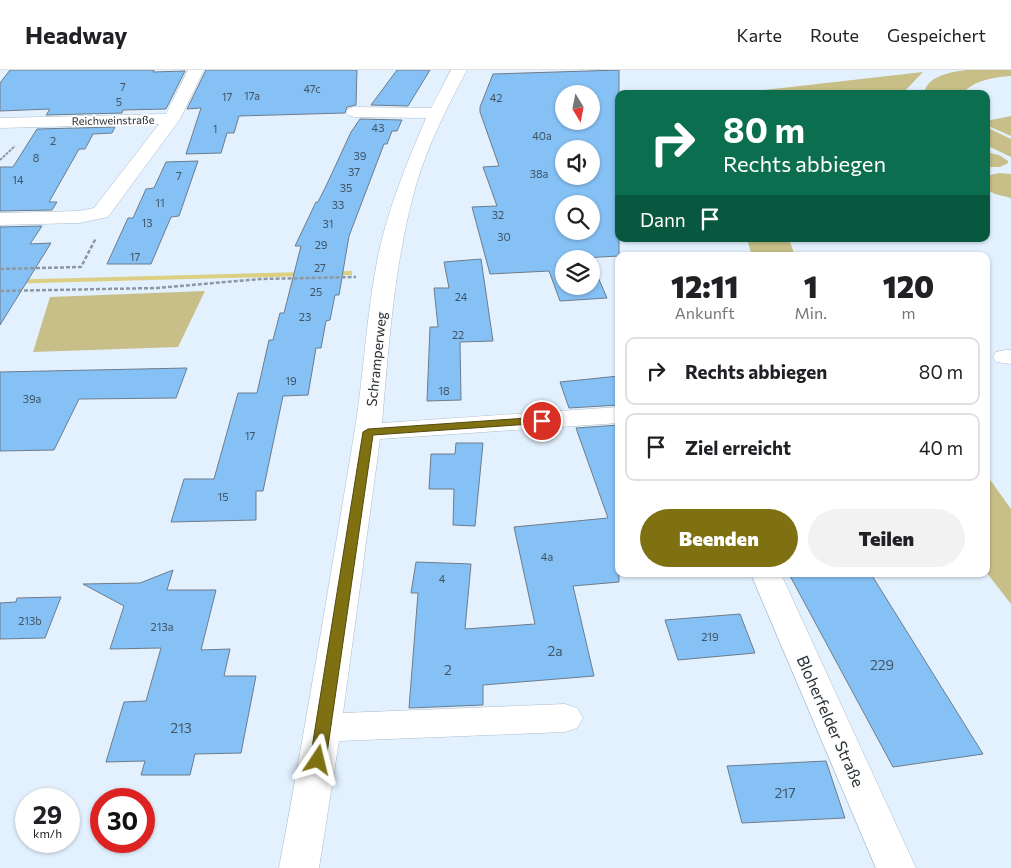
<!DOCTYPE html>
<html lang="de">
<head>
<meta charset="utf-8">
<style>
  :root { --surface:#fff; --page:#f2f2f2; --text:#202124; --muted:#757577; --line:#e0e0e0; --accent:#7f7112 }
  body { margin:0; font-family:Commissioner,sans-serif; background:var(--page); color:var(--text); height:100vh; display:flex; flex-direction:column; font-size:19px; white-space:nowrap }
  * { box-sizing:border-box; margin:0 }
  p { font-size:16px; color:var(--muted) }
  .icon { flex:none; width:28px; height:28px; fill:none; stroke:currentColor; stroke-width:2; stroke-linecap:round; stroke-linejoin:round }
  .map { position:relative; flex:1; overflow:hidden }
  .side { position:absolute; left:615px; top:182px; width:375px; height:325px; display:flex; flex-direction:column; background:var(--surface); border-radius:10px; box-shadow:0 1px 4px #0004 }
  .side>* { flex:none }
  .top-card { position:absolute; left:615px; top:20px; width:375px; height:152px; border-radius:10px; box-shadow:0 1px 4px #0004; background:#0b6e4f; color:#fff; overflow:hidden }
  .needle { width:32px; rotate:170deg }
  .buttons { position:absolute; left:555px; top:15px; display:grid; gap:10px }
  .buttons a { display:grid; place-items:center; width:45px; height:45px; border-radius:50%; background:var(--surface); box-shadow:0 1px 4px #0004; font-size:25px }
  .speed { position:absolute; left:15px; top:718px; display:flex; gap:10px; font-size:25px; font-weight:700; text-align:center }
  .speed>* { display:grid; place-content:center; width:65px; height:65px; border-radius:50%; background:var(--surface); box-shadow:0 1px 4px #0004; line-height:1 }
  .speed small { font-size:12px; font-weight:400 }
  .speed .limit { border:8px solid #d22; background:#fff; color:#111 }
  .pin { position:absolute; display:grid; place-items:center; width:42px; height:42px; color:#fff; margin:-21px; border:2px solid #fff; border-radius:50%; box-shadow:0 1px 5px #0007 }
  .me { position:absolute; width:55px; margin:-28px; rotate:10deg; stroke-linejoin:round; filter:drop-shadow(0 0 4px #0008) }
  .turn { display:flex; align-items:center; gap:18px; height:105px; padding:0 25px; font-size:22px }
  .turn .icon { width:65px; height:65px; stroke-width:2.5 }
  .turn b { display:block; font-size:35px; line-height:42px }
  .then { display:flex; align-items:center; height:48px; padding:0 25px; background:#0003; gap:10px; font-size:19px }
  .eta { display:flex; justify-content:space-evenly; align-items:center; height:85px; text-align:center }
  .eta b { font-size:30px; font-weight:800; line-height:35px }
  .cta { display:flex; gap:10px; margin-top:auto; padding:10px 25px }
  .cta a { flex:1; height:58px; border-radius:30px; background:var(--accent); color:#fff; font-size:20px; font-weight:800; line-height:58px; text-align:center }
  .cta a+a { background:var(--page); color:var(--text) }
  ul { padding:0; list-style:none }
  li { display:flex; align-items:center; gap:15px; height:68px; margin:0 10px 8px; padding:0 15px; border:2px solid var(--line); border-radius:10px }
  li div { flex:1 }
  li b { display:block; font-size:19px }
  li em { font-style:normal }
  header { display:flex; align-items:center; gap:30px; box-sizing:border-box; height:70px; padding:0 25px; background:var(--surface); border-bottom:1px solid var(--line) }
  header strong { font-size:24px }
  nav { display:flex; gap:28px; margin-inline-start:auto; font-size:18px }
  .map>svg:first-child { display:block }
  .green { fill:#c8bf88 }
  .lines { fill:none; stroke-linecap:round; stroke-linejoin:round }
  .stream { fill:#dbcf83; fill-rule:evenodd }
  .building { fill:#86c1f6; stroke:#6c7c8b; fill-rule:evenodd }
  .minor-casing { stroke:#abbccd; stroke-width:1 }
  .path-far1 { stroke:#8e98a3; stroke-width:2; stroke-dasharray:3 1; stroke-linecap:butt }
  .path { stroke:#8e98a3; stroke-width:2.5; stroke-dasharray:4 2; stroke-linecap:butt }
  .minor { fill:#fff; fill-rule:evenodd }
  .route { fill:#7f7112; stroke:#53490c }
  .labels { text-anchor:middle; dominant-baseline:central; stroke-width:4; stroke-linejoin:round; paint-order:stroke }
  .number-label { font-size:11px; fill:#405465 }
  .far-street-label { font-size:11px; fill:#282f35; stroke:#fcfdfc }
  .street-label { font-size:14px; fill:#282f35; stroke:#fcfdfc }
  .near-number-label { font-size:14px; fill:#405465 }
  .near-street-label { font-size:16px; fill:#282f35; stroke:#fcfdfc }
</style>
</head>
<body>
<header>
<strong>Headway</strong>
<nav><a>Karte</a><a>Route</a><a>Gespeichert</a></nav>
</header>
<div class="map">
<svg width="1011" height="798" viewBox="0 0 1011 798">
  <rect width="100%" height="100%" fill="#e3f1ff"/>
  <!-- green -->
  <g class="green">
    <path d="M966,0h45v6c-15,1 -39,4 -48,18h-39c2,-18 27,-22 42,-24z"/>
    <path d="M923,2l-21,22h-172z"/>
    <path d="M1011,46v20l-25,-11v-4z"/>
    <path d="M986,57l25,12v18l-25,-12z"/>
    <path d="M986,82l13,3 9,6v2l-8,4h-14z"/>
    <path d="M999,103l12,1v24l-16,-4 -9,-5v-13z"/>
    <path d="M747,169h42l6,17h-43z"/>
    <path d="M205,221l-27,56 -145,5 17,-55z"/>
    <path d="M986,404l25,35v95l-25,-32z"/>
  </g>
  <g class="lines">
    <!-- stream -->
    <g class="stream">
      <path d="M349,201h3v4l-21,1 -4,-2 4,-2z"/>
      <path d="M306,202l4,2 -1,2 -309,8v-4z"/>
    </g>
  </g>
  <!-- building -->
  <g class="building">
    <path d="M10,0h144l-1,2 32,-1 -19,38 -43,1 -1,3 -76,2 4,-6 -50,2v-28z"/>
    <path d="M206,0h151l-1,35 -9,2 -2,6 -106,3 -5,17h-7l-6,20 -35,1 15,-46 -14,1z"/>
    <path d="M397,0h33l-22,36 -37,-1z"/>
    <path d="M619,0v186l-55,3v27h27v-25l16,37 -47,3 -11,-30 -59,3 -18,-67 25,-1 -14,-39 16,-1 -19,-54v-5l13,-33zM564,24h27v27h-27zM564,79h27v27h-27zM564,134h27v27h-27z"/>
    <path d="M360,49l42,1 -5,11h-5l-5,13h-3l-35,92 -10,59h-4l-5,25 -4,1 -5,27h-5l-8,47 -25,1 -20,95h-7v29l-85,2 13,-43h30l24,-86h19l12,-53h4l7,-27h4l17,-67h-6l21,-44h2l9,-18 24,-52z"/>
    <path d="M115,57l-3,6 -19,1 -8,15h-6l-30,53h8l-5,8 -52,1v-44h13l24,-38z"/>
    <path d="M198,91l-19,55 -8,1 -20,47h-44l21,-46h5l13,-29 8,-1 12,-26z"/>
    <path d="M42,156l-12,18 21,-1 -51,82v-98z"/>
    <path d="M481,189l12,82 -33,1 1,58 -34,1 3,-74h8l-4,-39h15l-5,-26z"/>
    <path d="M187,298l-11,30 -97,1 -25,51 -54,1v-79z"/>
    <path d="M619,306v29l-50,3 -9,-26z"/>
    <path d="M619,355v157l-46,4 21,90 -111,9v20l-74,3 9,-115h-7l5,-31 55,2 -6,65 70,-5 -21,-97 94,-9 -32,-90z"/>
    <path d="M456,373h27l-8,83 -22,-1 1,-36h-25l2,-35h24z"/>
    <path d="M173,500l-6,20h49l-15,60 29,-1 -6,27h32l-15,77 -46,1 -5,21h-49l4,-14 -39,1 18,-60 22,-1 15,-53 -51,1 14,-43 -41,-22 57,-1z"/>
    <path d="M789,504h82l112,180 -90,13z"/>
    <path d="M61,527l-16,41 -45,1v-36l16,-1 1,-4z"/>
    <path d="M740,544l15,39 -77,7 -13,-40z"/>
    <path d="M826,691l19,57 -103,5 -15,-57z"/>
  </g>
  <g class="lines">
    <!-- minor casing -->
    <g class="minor-casing">
      <g id="minor">
        <path d="M188,0h16l-24,49 -72,98 -29,6 -79,2v-12l79,-2 15,-3 65,-84 -159,4v-10l166,-4z"/>
        <path d="M451,0h16c-20,37 -39,75 -51,115 -22,78 -27,158 -34,238l237,-16v16l-239,16 -37,274 222,-9 12,4 6,10 -6,10 -12,4 -226,9 -20,127h-40c27,-144 51,-288 75,-433 10,-59 12,-120 24,-179 10,-48 29,-93 48,-138l-72,-1 -6,-2 -2,-3 2,-3 6,-2 77,1z"/>
        <path d="M1005,280h6v14l-15,-2 -3,-5 3,-5z"/>
        <path d="M751,504h30l135,294h-40z"/>
      </g>
    </g>
    <!-- path-far1 -->
    <path class="path-far1" d="M0,90l15,-14"/>
    <!-- path -->
    <g class="path">
      <path d="M0,199l81,-2 15,-29"/>
      <path d="M0,221l157,-3 103,-9 96,-2"/>
    </g>
    <!-- minor -->
    <use href="#minor" class="minor"/>
  </g>
  <!-- route -->
  <path class="route" d="M542,347l5,4 -2,2 -172,12 -47,325 -3,4 -5,2 -5,-2 -3,-4 53,-328 5,-3z"/>
  <g class="labels">
    <!-- number labels -->
    <g class="number-label">
      <text x="123" y="16">7</text>
      <text x="312" y="18">47c</text>
      <text x="252" y="25">17a</text>
      <text x="227" y="26">17</text>
      <text x="496" y="27">42</text>
      <text x="119" y="31">5</text>
      <text x="378" y="57">43</text>
      <text x="215" y="58">1</text>
      <text x="542" y="65">40a</text>
      <text x="53" y="70">2</text>
      <text x="360" y="85">39</text>
      <text x="36" y="87">8</text>
      <text x="354" y="101">37</text>
      <text x="539" y="103">38a</text>
      <text x="179" y="105">7</text>
      <text x="18" y="109">14</text>
      <text x="346" y="117">35</text>
      <text x="160" y="132">11</text>
      <text x="338" y="134">33</text>
      <text x="498" y="144">32</text>
      <text x="147" y="152">13</text>
      <text x="328" y="153">31</text>
      <text x="504" y="166">30</text>
      <text x="321" y="174">29</text>
      <text x="135" y="186">17</text>
      <text x="320" y="197">27</text>
      <text x="316" y="221">25</text>
      <text x="461" y="226">24</text>
      <text x="305" y="246">23</text>
      <text x="458" y="264">22</text>
      <text x="291" y="310">19</text>
      <text x="444" y="320">18</text>
      <text x="32" y="328">39a</text>
      <text x="250" y="365">17</text>
      <text x="223" y="426">15</text>
      <text x="547" y="486">4a</text>
      <text x="442" y="508">4</text>
      <text x="30" y="550">213b</text>
      <text x="162" y="556">213a</text>
      <text x="710" y="566">219</text>
    </g>
    <!-- far-street labels -->
    <g class="far-street-label">
      <text transform="translate(113 50) rotate(-1)">Reichweinstraße</text>
    </g>
    <!-- street labels -->
    <g class="street-label">
      <text transform="translate(376 289) rotate(-84)">Schramperweg</text>
    </g>
    <!-- near-number labels -->
    <g class="near-number-label">
      <text x="555" y="580">2a</text>
      <text x="882" y="594">229</text>
      <text x="448" y="599">2</text>
      <text x="181" y="657">213</text>
      <text x="785" y="722">217</text>
    </g>
    <!-- near-street labels -->
    <g class="near-street-label">
      <text transform="translate(831 651) rotate(66)">Bloherfelder Straße</text>
    </g>
  </g>
</svg>
<div class="buttons">
<a><svg class="needle" viewBox="-14 -14 28 28"><path d="M0-13l5 13h-10z" fill="#e53935"/><path d="M0 13l5-13h-10z" fill="#757577"/></svg></a>
<a><svg class="icon" aria-label="sound" viewBox="0 0 24 24"><path d="M4 9h4l5-4v14l-5-4H4zM17 9q2 3 0 6"/></svg></a>
<a><svg class="icon" aria-label="search" viewBox="0 0 24 24"><circle cx="10" cy="10" r="6"/><path d="M15 15l6 6"/></svg></a>
<a><svg class="icon" aria-label="layers" viewBox="0 0 24 24"><path d="M12 4l9 5-9 5-9-5zM3 14l9 5 9-5"/></svg></a>
</div>
<div class="speed"><div>29<small>km/h</small></div><div class="limit">30</div></div>
<div class="pin" style="left:542px;top:351px;background:#d93025"><svg class="icon" aria-label="arrive" viewBox="0 0 24 24"><path d="M6 21V4h12l-3 4 3 4H6"/></svg></div>
<svg class="me" style="left:318px;top:690px" viewBox="-20 -20 40 40"><path d="M0-17L14 15 0 8-14 15z" fill="#7f7112" stroke="#fff" stroke-width="4"/></svg>
<div class="top-card">
<div class="turn"><svg class="icon" aria-label="right" viewBox="0 0 24 24"><path d="M7 20v-9h11M14 6l5 5-5 5"/></svg><div><b>80 m</b>Rechts abbiegen</div></div>
<div class="then">Dann<svg class="icon" aria-label="arrive" viewBox="0 0 24 24"><path d="M6 21V4h12l-3 4 3 4H6"/></svg></div>
</div>
<section class="side">
<div class="eta">
<div><b>12:11</b><p>Ankunft</p></div>
<div><b>1</b><p>Min.</p></div>
<div><b>120</b><p>m</p></div>
</div>
<ul>
<li><svg class="icon" aria-label="right" viewBox="0 0 24 24"><path d="M7 20v-9h11M14 6l5 5-5 5"/></svg><div><b>Rechts abbiegen</b></div><em>80 m</em></li>
<li><svg class="icon" aria-label="arrive" viewBox="0 0 24 24"><path d="M6 21V4h12l-3 4 3 4H6"/></svg><div><b>Ziel erreicht</b></div><em>40 m</em></li>
</ul>
<div class="cta"><a>Beenden</a><a>Teilen</a></div>
</section>
</div>
</body>
</html>
